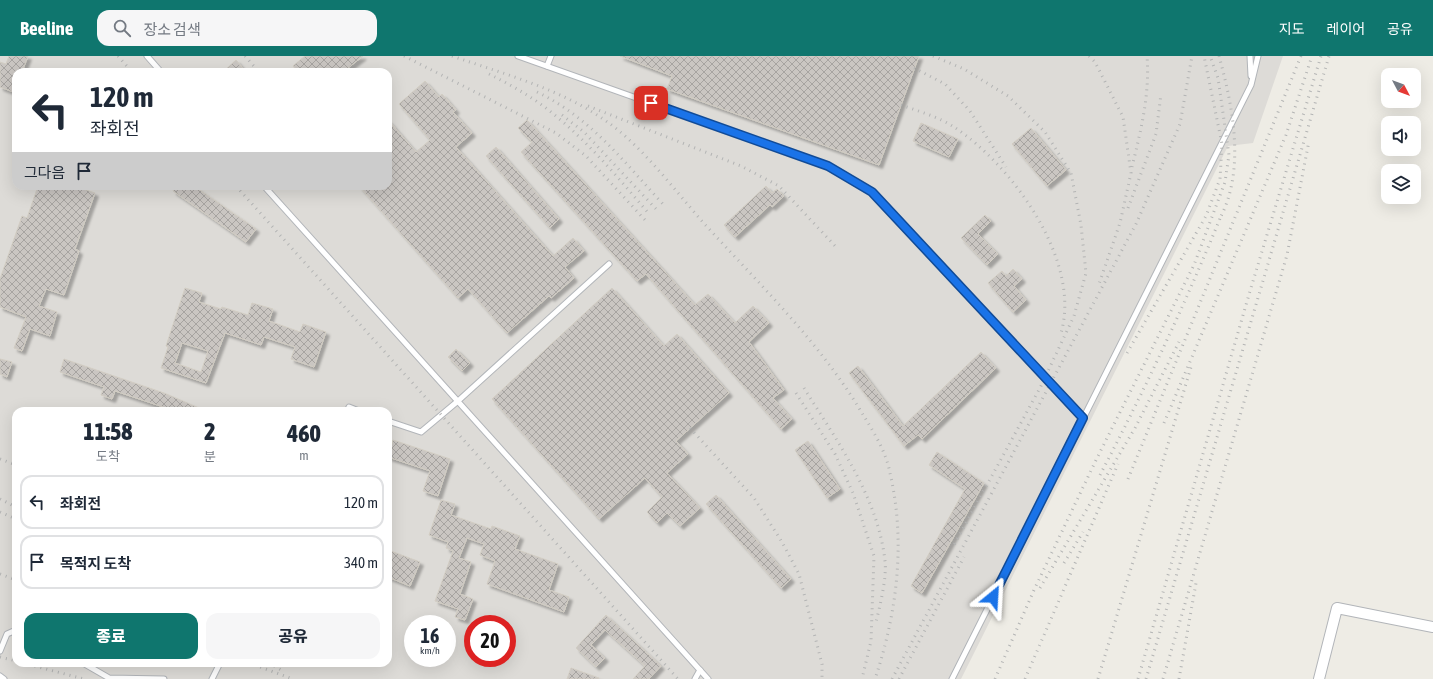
<!DOCTYPE html>
<html lang="ko">
<head>
<meta charset="utf-8">
<style>
  :root { --surface:#fff; --page:#f6f6f7; --text:#1f2937; --muted:#747a83; --line:#e0e1e3; --accent:#0f766e }
  body { margin:0; font-family:"Asap Condensed","Noto Sans KR",sans-serif; background:var(--page); color:var(--text); height:100vh; display:flex; flex-direction:column; font-size:15px; white-space:nowrap }
  * { box-sizing:border-box; margin:0 }
  p { font-size:13px; color:var(--muted) }
  .icon { flex:none; width:22px; height:22px; fill:none; stroke:currentColor; stroke-width:2; stroke-linecap:round; stroke-linejoin:round }
  .map { position:relative; flex:1; overflow:hidden }
  .panel { position:absolute; left:12px; top:351px; width:380px; height:260px; display:flex; flex-direction:column; background:var(--surface); border-radius:12px; box-shadow:0 4px 16px #0002 }
  .panel>* { flex:none }
  .guide { position:absolute; left:12px; top:12px; width:380px; height:122px; border-radius:12px; box-shadow:0 4px 16px #0002; background:#fff; color:var(--text); overflow:hidden }
  .needle { width:26px; rotate:131deg }
  .tools { position:absolute; left:1381px; top:12px; display:grid; gap:8px }
  .tools a { display:grid; place-items:center; width:40px; height:40px; border-radius:8px; background:var(--surface); box-shadow:0 4px 16px #0002; font-size:20px }
  .speed { position:absolute; left:404px; top:559px; display:flex; gap:8px; font-size:20px; font-weight:700; text-align:center }
  .speed>* { display:grid; place-content:center; width:52px; height:52px; border-radius:50%; background:var(--surface); box-shadow:0 4px 16px #0002; line-height:1 }
  .speed small { font-size:10px; font-weight:400 }
  .speed .limit { border:6px solid #d22; background:#fff; color:#111 }
  .pin { position:absolute; display:grid; place-items:center; width:34px; height:34px; color:#fff; margin:-17px; border-radius:8px; box-shadow:0 2px 6px #0006 }
  .me { position:absolute; width:44px; margin:-22px; rotate:27deg; stroke-linejoin:round; filter:drop-shadow(0 0 3px #0008) }
  .turn { display:flex; align-items:center; gap:14px; height:84px; padding:0 12px; font-size:18px }
  .turn .icon { width:52px; height:52px; stroke-width:2.5 }
  .turn b { display:block; font-size:28px; line-height:34px }
  .then { display:flex; align-items:center; height:38px; padding:0 12px; background:#0003; gap:8px; font-size:15px }
  .eta { display:flex; justify-content:space-evenly; align-items:center; height:68px; text-align:center }
  .eta b { font-size:24px; font-weight:800; line-height:28px }
  .cta { display:flex; gap:8px; margin-top:auto; padding:8px 12px }
  .cta a { flex:1; height:46px; border-radius:12px; background:var(--accent); color:#fff; font-size:16px; font-weight:800; line-height:46px; text-align:center }
  .cta a+a { background:var(--page); color:var(--text) }
  ul { padding:0; list-style:none }
  li { display:flex; align-items:center; gap:12px; height:54px; margin:0 8px 6px; padding:0 4px; border:2px solid var(--line); border-radius:12px }
  li div { flex:1 }
  li b { display:block; font-size:15px }
  li em { font-style:normal }
  header { display:flex; align-items:center; gap:24px; box-sizing:border-box; height:56px; padding:0 20px; background:var(--accent); color:#fff }
  header strong { font-size:19px }
  nav { display:flex; gap:22px; margin-inline-start:auto; font-size:14px }
  .search { width:280px; height:36px; background:var(--page); display:flex; align-items:center; gap:10px; box-sizing:border-box; padding:0 14px; border-radius:12px; color:var(--muted); font-size:15px }
  .map>svg:first-child { display:block }
  .industrial { fill:#dddbd7; fill-rule:evenodd }
  .building { fill:url(#building-cross-hatch); stroke:#d2cdc3; fill-rule:evenodd; filter:url(#shadow) }
  .lines { fill:none; stroke-linecap:round; stroke-linejoin:round }
  .lane-casing { stroke:#b2b5b9; stroke-width:7 }
  .street-casing { stroke:#b2b5b9; stroke-width:12 }
  .lane { stroke:#fff; stroke-width:5 }
  .street { stroke:#fff; stroke-width:10 }
  .rail { stroke:#b3b4b4; stroke-width:3; stroke-dasharray:1 5; stroke-linecap:butt }
  .route-casing { stroke:#114b97; stroke-width:10 }
  .route { stroke:#1a73e8; stroke-width:7 }
</style>
</head>
<body>
<header>
<strong>Beeline</strong>
<div class="search"><svg class="icon" aria-label="search" viewBox="0 0 24 24"><circle cx="10" cy="10" r="6"/><path d="M15 15l6 6"/></svg>장소 검색</div>
<nav><a>지도</a><a>레이어</a><a>공유</a></nav>
</header>
<div class="map">
<svg width="1433" height="623" viewBox="0 0 1433 623">
  <defs>
    <pattern id="building-cross-hatch" width="8" height="8" patternUnits="userSpaceOnUse"><rect width="8" height="8" fill="#cac6c2"/><path d="M0 0l8 8M0 8l8-8" fill="none" stroke="#a7a4a1"/></pattern>
    <filter id="shadow"><feDropShadow dx="3.5" dy="3.5" stdDeviation="1" flood-color="#0004"/></filter>
  </defs>
  <rect width="100%" height="100%" fill="#eeece5"/>
  <!-- industrial -->
  <path class="industrial" d="M0,0h1283l-30,87 -25,3 -267,533h-961zM16,16h372v114h-372zM16,355h372v252h-372zM413,568h34v34h-34zM473,568h34v34h-34z"/>
  <!-- building -->
  <g class="building">
    <path d="M9,0h19l-6,16h-6v21l-16,-6v-25l6,2z"/>
    <path d="M305,0h58l-15,12 4,4h-54l-5,-6z"/>
    <path d="M620,0h299l-40,109 -212,-76 5,-13z"/>
    <path d="M236,4l10,12h-23z"/>
    <path d="M425,25l14,16 3,-3 14,16 -3,2 19,21 -16,14 97,109 20,-18 11,13 -19,16 9,11 -23,20 -2,-2 -42,37 -39,-44 -10,9 -99,-112h29v-66l28,32 14,-12 -31,-36z"/>
    <path d="M527,64l168,185 13,-11 27,29 18,-17 16,17 -20,19 35,48 -11,8 19,21 -11,10 -135,-155 -9,7 -116,-129 11,-10 -14,-14z"/>
    <path d="M921,67l37,16 -9,18 -36,-16z"/>
    <path d="M1031,72l35,42 -19,16 -35,-42z"/>
    <path d="M496,91l63,72 -9,9 -64,-72z"/>
    <path d="M38,130h36l21,7 -20,56 4,2 -15,44 -18,-6 -7,17 18,6 -7,24 -20,-7 -8,22 -8,-3 12,-31 -26,-10v-28l22,-63 5,2z"/>
    <path d="M176,130h18l62,43 -10,13 -73,-51z"/>
    <path d="M766,130l6,7 5,-4 7,7 -12,11 -2,-2 -35,32 -11,-12z"/>
    <path d="M985,159l6,6 -13,13 20,20 -11,11 -26,-27z"/>
    <path d="M1013,213l9,10 -8,7 12,14 -13,12 -25,-29 14,-12 4,5z"/>
    <path d="M185,232l17,5 -3,9 22,7 1,-2 26,8 4,-12 21,6 -4,12 31,11 3,-8 23,8 -12,35 -23,-8 4,-12 -31,-10 -3,8 -36,-12 -19,50 -45,-15 7,-21 -2,-1zM182,287l26,8 -7,21 -26,-9z"/>
    <path d="M612,232l52,58 13,-12 52,59 -53,48 12,13 -21,19 33,35 -20,18 -13,-13 -10,10 -10,-11 15,-15 -17,-19 -46,41 -107,-120z"/>
    <path d="M456,293l14,14 -8,8 -14,-14z"/>
    <path d="M981,296l15,16 -74,71 -4,-4 -14,11 -55,-73 9,-7 45,60z"/>
    <path d="M0,303l12,3 -5,15 -7,-3z"/>
    <path d="M64,303l100,34 42,18h-38l1,-2 -54,-18 -3,8 -11,-4 3,-8 -44,-15z"/>
    <path d="M393,384l57,19 -12,37 -15,-5 7,-20 -42,-14z"/>
    <path d="M808,385l32,48 -13,9 -32,-48z"/>
    <path d="M937,396l47,31 -62,110 -11,-7 54,-97 -36,-24z"/>
    <path d="M716,439l75,84 -10,9 -75,-84z"/>
    <path d="M441,444l14,4 -4,11 40,14 1,-3 28,10 -5,13 43,15 -9,26 20,7 -5,15 -77,-28 8,-23 -15,-6 4,-11 -17,-6 -8,20 12,4 -11,32 13,5 -8,21 -10,-3 3,-8 -23,-8 18,-50 -7,-3 2,-6 -19,-7z"/>
    <path d="M388,494l32,12 -10,24 -22,-9z"/>
    <path d="M606,559l55,51 -12,13h-16l12,-13 -40,-36 -14,15 14,13 -9,9 -20,-19z"/>
    <path d="M571,612l28,10 -1,1h-31z"/>
  </g>
  <g class="lines">
    <!-- lane casing -->
    <g class="lane-casing">
      <g id="lane">
        <path d="M147,0l14,16"/>
        <path d="M518,0l310,110 44,26 211,227"/>
        <path d="M1250,0l1,20"/>
        <path d="M547,10l4,-10"/>
        <path d="M264,130l444,493"/>
        <path d="M347,355l2,-4 10,4"/>
        <path d="M388,365l33,11 37,-31 151,-137"/>
        <path d="M0,595l7,-17 9,-4"/>
        <path d="M83,607l26,15 55,1"/>
        <path d="M0,620l4,3"/>
        <path d="M212,623l8,-16"/>
        <path d="M695,623l5,-9"/>
        <path d="M952,623l299,-594 7,-29"/>
      </g>
    </g>
    <!-- street casing -->
    <g class="street-casing">
      <path id="street" d="M1319,623l18,-71 96,19"/>
    </g>
    <!-- lane -->
    <use href="#lane" class="lane"/>
    <!-- street -->
    <use href="#street" class="street"/>
    <!-- rail -->
    <g class="rail">
      <path d="M118,0l14,16"/>
      <path d="M245,0l14,16"/>
      <path d="M404,0l152,77 30,23 59,64"/>
      <path d="M452,0c52,18 109,33 154,65 35,24 67,67 95,99 56,62 118,121 161,193 11,18 24,38 28,60 16,69 7,140 -15,206"/>
      <path d="M933,0l31,13 44,27 37,36 26,41 10,52 5,48 -12,43 -34,72 -86,157"/>
      <path d="M1089,0l6,6 28,55 8,56 -11,50 -21,61"/>
      <path d="M1219,0c14,51 27,115 0,164"/>
      <path d="M914,12l31,16 25,27 36,56"/>
      <path d="M489,18c24,12 47,25 68,43 34,28 64,64 93,98"/>
      <path d="M537,36c54,26 86,69 126,112"/>
      <path d="M901,49c17,6 38,12 53,22 58,38 128,134 107,206"/>
      <path d="M588,50l153,60 38,20 58,62"/>
      <path d="M562,59l22,17 72,77"/>
      <path d="M1132,111c9,-37 18,-73 15,-111"/>
      <path d="M236,130l442,493"/>
      <path d="M1128,152l28,-74 5,-40"/>
      <path d="M1127,297l79,-137 14,-37 2,-35 -18,-88"/>
      <path d="M804,332c33,53 74,109 81,173 2,16 -5,45 -9,61"/>
      <path d="M796,337l39,61 18,39 21,63 -3,85 -9,38"/>
      <path d="M1164,367l122,-288 26,-79"/>
      <path d="M690,372l64,70 28,44 17,32 23,90v15"/>
      <path d="M0,403l16,6"/>
      <path d="M1100,419c44,-84 85,-170 121,-259"/>
      <path d="M1128,423l173,-423"/>
      <path d="M0,443l16,8"/>
      <path d="M0,456l16,7"/>
      <path d="M1064,507l19,-31"/>
      <path d="M0,518l16,6"/>
      <path d="M1040,532l95,-160 44,-86"/>
      <path d="M0,601l16,4"/>
      <path d="M23,607l61,16"/>
      <path d="M249,607l44,16"/>
      <path d="M269,607l14,8"/>
      <path d="M892,623l244,-455 44,-100 12,-68"/>
      <path d="M899,623l65,-122"/>
      <path d="M995,623l39,-89 63,-132 97,-193 31,-83 4,-27 -11,-77 -8,-22"/>
      <path d="M1025,623l93,-215"/>
      <path d="M1098,623l93,-312"/>
      <path d="M1138,623l112,-388 71,-235"/>
      <path d="M1146,623l183,-623"/>
      <path d="M1163,623l124,-424 22,-114"/>
      <path d="M1179,623l17,-96"/>
    </g>
  </g>
  <g class="lines">
    <!-- route casing -->
    <g class="route-casing">
      <path id="route" d="M651,47l177,63 44,26 211,226 -90,179"/>
    </g>
    <!-- route -->
    <use href="#route" class="route"/>
  </g>
</svg>
<div class="tools">
<a><svg class="needle" viewBox="-14 -14 28 28"><path d="M0-13l5 13h-10z" fill="#e53935"/><path d="M0 13l5-13h-10z" fill="#747a83"/></svg></a>
<a><svg class="icon" aria-label="sound" viewBox="0 0 24 24"><path d="M4 9h4l5-4v14l-5-4H4zM17 9q2 3 0 6"/></svg></a>
<a><svg class="icon" aria-label="layers" viewBox="0 0 24 24"><path d="M12 4l9 5-9 5-9-5zM3 14l9 5 9-5"/></svg></a>
</div>
<div class="speed"><div>16<small>km/h</small></div><div class="limit">20</div></div>
<div class="pin" style="left:651px;top:47px;background:#d93025"><svg class="icon" aria-label="arrive" viewBox="0 0 24 24"><path d="M6 21V4h12l-3 4 3 4H6"/></svg></div>
<svg class="me" style="left:993px;top:541px" viewBox="-20 -20 40 40"><path d="M0-17L14 15 0 8-14 15z" fill="#1a73e8" stroke="#fff" stroke-width="4"/></svg>
<div class="guide">
<div class="turn"><svg class="icon" aria-label="left" viewBox="0 0 24 24"><path d="M17 20v-9H6M10 6l-5 5 5 5"/></svg><div><b>120 m</b>좌회전</div></div>
<div class="then">그다음<svg class="icon" aria-label="arrive" viewBox="0 0 24 24"><path d="M6 21V4h12l-3 4 3 4H6"/></svg></div>
</div>
<section class="panel">
<div class="eta">
<div><b>11:58</b><p>도착</p></div>
<div><b>2</b><p>분</p></div>
<div><b>460</b><p>m</p></div>
</div>
<ul>
<li><svg class="icon" aria-label="left" viewBox="0 0 24 24"><path d="M17 20v-9H6M10 6l-5 5 5 5"/></svg><div><b>좌회전</b></div><em>120 m</em></li>
<li><svg class="icon" aria-label="arrive" viewBox="0 0 24 24"><path d="M6 21V4h12l-3 4 3 4H6"/></svg><div><b>목적지 도착</b></div><em>340 m</em></li>
</ul>
<div class="cta"><a>종료</a><a>공유</a></div>
</section>
</div>
</body>
</html>
